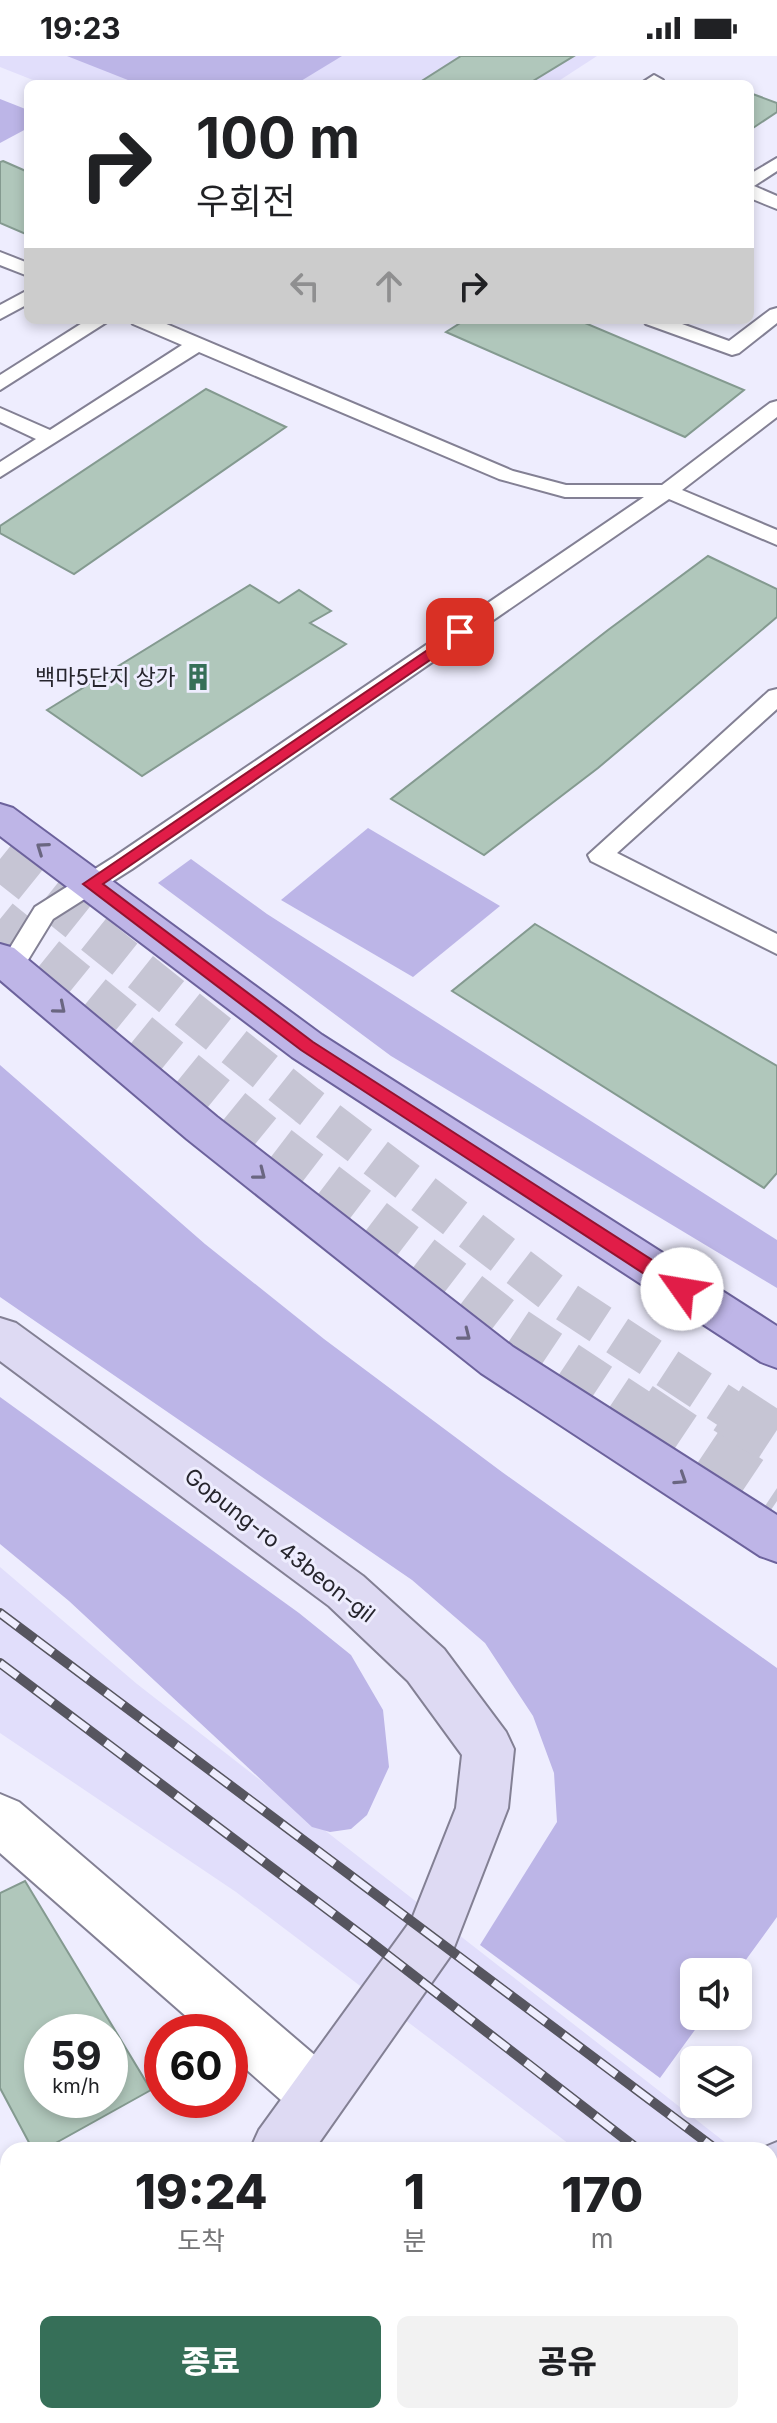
<!DOCTYPE html>
<html lang="ko">
<head>
<meta charset="utf-8">
<style>
  :root { --surface:#fff; --page:#f2f2f2; --text:#202124; --muted:#757577; --accent:#366f58 }
  body { margin:0; font-family:Inter,"Noto Sans KR",sans-serif; background:var(--page); color:var(--text); height:100vh; display:flex; flex-direction:column; font-size:30px; white-space:nowrap }
  * { box-sizing:border-box; margin:0 }
  p { font-size:26px; color:var(--muted) }
  .icon { flex:none; width:44px; height:44px; fill:none; stroke:currentColor; stroke-width:2; stroke-linecap:round; stroke-linejoin:round }
  .map { position:relative; flex:1; overflow:hidden }
  .sheet { position:absolute; left:0px; top:2086px; width:778px; height:282px; display:flex; flex-direction:column; background:var(--surface); border-radius:24px 24px 0 0; box-shadow:0 4px 12px #0003 }
  .sheet>* { flex:none }
  .top-card { position:absolute; left:24px; top:24px; width:730px; height:244px; border-radius:12px; box-shadow:0 4px 12px #0003; background:#fff; color:var(--text); overflow:hidden }
  .fabs { position:absolute; left:680px; top:1902px; display:grid; gap:16px }
  .fabs a { display:grid; place-items:center; width:72px; height:72px; border-radius:12px; background:var(--surface); box-shadow:0 4px 12px #0003; font-size:40px }
  .speed { position:absolute; left:24px; top:1958px; display:flex; gap:16px; font-size:40px; font-weight:700; text-align:center }
  .speed>* { display:grid; place-content:center; width:104px; height:104px; border-radius:50%; background:var(--surface); box-shadow:0 4px 12px #0003; line-height:1 }
  .speed small { font-size:20px; font-weight:400 }
  .speed .limit { border:12px solid #d22; background:#fff; color:#111 }
  .pin { position:absolute; display:grid; place-items:center; width:68px; height:68px; color:#fff; margin:-34px; border-radius:16px; box-shadow:0 4px 12px #0006 }
  .me { position:absolute; width:88px; margin:-44px; rotate:302deg; stroke-linejoin:round; filter:drop-shadow(0 0 6px #0008) }
  .turn { display:flex; align-items:center; gap:28px; height:168px; padding:0 40px; font-size:36px }
  .turn .icon { width:104px; height:104px; stroke-width:2.5 }
  .turn b { display:block; font-size:56px; line-height:68px }
  .lanes { display:flex; align-items:center; height:76px; padding:0 40px; background:#0003; justify-content:center; gap:40px; direction:ltr }
  .lanes .off { opacity:.35 }
  .eta { display:flex; justify-content:space-evenly; align-items:center; height:136px; text-align:center }
  .eta b { font-size:48px; font-weight:800; line-height:56px }
  .action { display:flex; gap:16px; margin-top:auto; padding:16px 40px }
  .action a { flex:1; height:92px; border-radius:12px; background:var(--accent); color:#fff; font-size:32px; font-weight:800; line-height:92px; text-align:center }
  .action a+a { background:var(--page); color:var(--text) }
  .status { display:flex; justify-content:space-between; align-items:center; height:56px; padding:0 40px; background:var(--surface); direction:ltr }
  .status svg { height:22px; fill:currentColor }
  .map>svg:first-child { display:block }
  .built { fill:#e1defb }
  .green { fill:#bcb5e7 }
  .building { fill:#b0c7bb; stroke:#849a90; stroke-width:2; fill-rule:evenodd }
  .lines { fill:none; stroke-linecap:round; stroke-linejoin:round }
  .primary-tunnel-far1 { stroke:#c6c5d4; stroke-width:40; stroke-dasharray:40 20; stroke-linecap:butt }
  .primary-tunnel { stroke:#c6c5d4; stroke-width:53; stroke-dasharray:53 27; stroke-linecap:butt }
  .lane-casing { stroke:#838094; stroke-width:4 }
  .street-casing { stroke:#838094; stroke-width:4 }
  .secondary-casing { stroke:#838094; stroke-width:4 }
  .primary-casing { stroke:#6c629c; stroke-width:4 }
  .lane { fill:#fff; fill-rule:evenodd }
  .street { fill:#fff; fill-rule:evenodd }
  .secondary { fill:#dedaf3; fill-rule:evenodd }
  .primary { fill:#beb5e7; fill-rule:evenodd }
  .rail-casing { stroke:#56555f; stroke-width:10 }
  .rail { stroke:#eeedfe; stroke-width:7; stroke-dasharray:22; stroke-linecap:butt }
  .oneway { stroke:#6a6681 }
  .route { fill:#e11d48; stroke:#92132f; stroke-width:2 }
  .labels { text-anchor:middle; dominant-baseline:central; stroke-width:6; stroke-linejoin:round; paint-order:stroke }
  .poi-label { font-size:22px; fill:#26252d; stroke:#eeedfe; text-anchor:end }
  .street-label { font-size:22px; fill:#26252d; stroke:#eeedfe }
</style>
</head>
<body>
<div class="status"><b>19:23</b><svg viewBox="0 0 49 12"><path d="M0 12V9h3v3zM5 12V6h3v6zM10 12V3h3v9zM15 12V0h3v12zM26 1h20v11H26zM47 4h2v5h-2z"/></svg></div>
<div class="map">
<svg width="777" height="2367" viewBox="0 0 777 2367">
  <rect width="100%" height="100%" fill="#eeedfe"/>
  <!-- built -->
  <g class="built">
    <path d="M0,0h597l-43,28h-511l-43,-17z"/>
    <path d="M0,1511l137,117 598,466h-158l-341,-258 -236,-159z"/>
    <path d="M770,2119l7,5v122l-7,-6z"/>
  </g>
  <!-- green -->
  <g class="green">
    <path d="M67,0h275l-46,28h-158z"/>
    <path d="M0,43l28,11v18l-28,15z"/>
    <path d="M368,772l132,78 -87,71 -132,-77z"/>
    <path d="M191,803l76,55 510,326v48l-386,-232 -233,-173z"/>
    <path d="M0,1009l205,179 119,95 178,133 275,196v249l-40,55h-43v44h11l-45,62 -180,-133 77,-123 -3,-49 -21,-57 -48,-73 -73,-63 -412,-283z"/>
    <path d="M0,1341l299,216 52,42 32,55 6,57 -22,48 -16,14 -21,3 -18,-5 -243,-226 -69,-57z"/>
  </g>
  <!-- building -->
  <g class="building">
    <path d="M461,0h113l-46,28h-111z"/>
    <path d="M750,37l27,10v9l-27,18z"/>
    <path d="M3,105l25,11v63l-28,-12v-61z"/>
    <path d="M465,264h113l166,70 -59,47 -239,-105z"/>
    <path d="M206,333l80,38 -212,147 -74,-41v-7z"/>
    <path d="M708,500l69,33v28l-179,151 -114,87 -93,-56 217,-169z"/>
    <path d="M250,529l29,18 20,-13 32,21 -21,12 36,21 -204,132 -95,-66z"/>
    <path d="M535,868l242,142v107l-13,15 -312,-197z"/>
    <path d="M25,1825l126,209 -108,60h-10l-33,-62v-195zM42,1976h68v68h-68z"/>
  </g>
  <g class="lines">
    <!-- primary-tunnel-far1 -->
    <g class="primary-tunnel-far1">
      <path d="M0,803l307,246 247,189 177,116"/>
      <path d="M0,863l269,219 247,189 125,83"/>
    </g>
    <!-- primary-tunnel -->
    <g class="primary-tunnel">
      <path d="M638,1352l139,93"/>
      <path d="M728,1352l49,32"/>
    </g>
    <!-- lane casing -->
    <g class="lane-casing">
      <g id="lane">
        <path d="M654,19l9,5 -3,4h-20z"/>
        <path d="M777,102v13l-23,15 23,10v13l-27,-11v-24z"/>
        <path d="M0,196l28,11v13l-28,-11z"/>
        <path d="M28,234v14l-28,15v-14z"/>
        <path d="M777,252v15l-38,30 -7,2 -86,-31 -3,-4h28l58,21 41,-31z"/>
        <path d="M87,264h23l-110,70v-15z"/>
        <path d="M130,264h27l356,151 53,14h96l108,-82 7,-2v16l-95,73 95,40v15l-108,-46 -537,370 -79,50 -33,54 -9,3 -9,-3 -2,-9 35,-57 79,-50 530,-360h-79l-66,-18 -300,-127 -199,125v-15l36,-23 -36,-17v-14l50,22 132,-85 -49,-21z"/>
        <path d="M777,633v20l-160,144 160,81v20l-186,-93 -3,-6 181,-164z"/>
      </g>
    </g>
    <!-- street casing -->
    <g class="street-casing">
      <g id="street">
        <path d="M0,1738l19,8 319,273 8,20 -8,20 -20,8 -20,-8 -68,-60v-23h-26l-204,-179z"/>
        <path d="M322,2360h64l-3,7h-64z"/>
      </g>
    </g>
    <!-- secondary casing -->
    <g class="secondary-casing">
      <g id="secondary">
        <path d="M0,1262l16,5 347,253 81,73 62,83 8,17 -6,59 -57,147 -137,195h-64l9,-20 153,-211 44,-111 6,-53 -54,-74 -79,-75 -329,-245z"/>
        <path d="M777,2086v67l-7,3v-62h-12z"/>
        <path d="M777,2288v79h-59l3,-7h49v-69z"/>
        <path d="M56,2360h64l-3,7h-64z"/>
        <path d="M600,2360h63l-3,7h-63z"/>
      </g>
    </g>
    <!-- primary casing -->
    <g class="primary-casing">
      <g id="primary">
        <path d="M0,748l13,4 309,227 455,291v42l-16,-6 -469,-305 -292,-221z"/>
        <path d="M0,888l14,4 203,169 296,230 264,168v47l-17,-6 -279,-183 -294,-234 -187,-159z"/>
      </g>
    </g>
    <!-- lane -->
    <use href="#lane" class="lane"/>
    <!-- street -->
    <use href="#street" class="street"/>
    <!-- secondary -->
    <use href="#secondary" class="secondary"/>
    <!-- primary -->
    <use href="#primary" class="primary"/>
    <!-- rail casing -->
    <g class="rail-casing">
      <g id="rail">
        <path d="M0,1557l717,537"/>
        <path d="M0,1607l368,277 271,210"/>
        <path d="M770,2134l7,6"/>
        <path d="M770,2195l7,6"/>
      </g>
    </g>
    <!-- rail -->
    <use href="#rail" class="rail"/>
  </g>
  <!-- one-way arrows -->
  <defs><path id="oneway-chevron" d="M-2-3.5L2.5 0L-2 3.5" fill="none" stroke-width="1.6" stroke-linecap="round" stroke-linejoin="round" transform="scale(2)"/></defs>
  <g class="oneway">
    <use href="#oneway-chevron" transform="translate(42 792) rotate(-145)"/>
    <use href="#oneway-chevron" transform="translate(60 952) rotate(40)"/>
    <use href="#oneway-chevron" transform="translate(260 1118) rotate(38)"/>
    <use href="#oneway-chevron" transform="translate(465 1279) rotate(38)"/>
    <use href="#oneway-chevron" transform="translate(681 1423) rotate(33)"/>
  </g>
  <!-- route -->
  <path class="route" d="M460,572l7,4 -2,4 -362,248 210,158 375,241 3,6 -3,5h-13l-374,-244 -218,-166z"/>
  <!-- icons -->
  <defs>
    <g id="building-bare" transform="scale(2.16)"><path d="M-4-6H4V6H1V3H-1V6H-4ZM-2.5-4.3h1.7v1.8h-1.7ZM.8-4.3h1.7v1.8H.8ZM-2.5-1h1.7V.8h-1.7ZM.8-1h1.7V.8H.8Z" fill="#366f58" stroke="#eeedfe" stroke-width="2.5" paint-order="stroke"/></g>
  </defs>
  <g fill-rule="evenodd">
    <use href="#building-bare" x="198" y="621"/>
  </g>
  <g class="labels">
    <!-- poi labels -->
    <g class="poi-label">
      <text x="176" y="621">백마5단지 상가</text>
    </g>
    <!-- street labels -->
    <g class="street-label">
      <text transform="translate(280 1489) rotate(38)">Gopung-ro 43beon-gil</text>
    </g>
  </g>
</svg>
<div class="fabs">
<a><svg class="icon" aria-label="sound" viewBox="0 0 24 24"><path d="M4 9h4l5-4v14l-5-4H4zM17 9q2 3 0 6"/></svg></a>
<a><svg class="icon" aria-label="layers" viewBox="0 0 24 24"><path d="M12 4l9 5-9 5-9-5zM3 14l9 5 9-5"/></svg></a>
</div>
<div class="speed"><div>59<small>km/h</small></div><div class="limit">60</div></div>
<div class="pin" style="left:460px;top:576px;background:#d93025"><svg class="icon" aria-label="arrive" viewBox="0 0 24 24"><path d="M6 21V4h12l-3 4 3 4H6"/></svg></div>
<svg class="me" style="left:682px;top:1233px" viewBox="-20 -20 40 40"><circle r="19" fill="#fff"/><path d="M0-13L10 11 0 6-10 11z" fill="#e11d48"/></svg>
<div class="top-card">
<div class="turn"><svg class="icon" aria-label="right" viewBox="0 0 24 24"><path d="M7 20v-9h11M14 6l5 5-5 5"/></svg><div><b>100 m</b>우회전</div></div>
<div class="lanes"><svg class="icon off" aria-label="left" viewBox="0 0 24 24"><path d="M17 20v-9H6M10 6l-5 5 5 5"/></svg><svg class="icon off" aria-label="ahead" viewBox="0 0 24 24"><path d="M12 20V5M6 11l6-6 6 6"/></svg><svg class="icon" aria-label="right" viewBox="0 0 24 24"><path d="M7 20v-9h11M14 6l5 5-5 5"/></svg></div>
</div>
<section class="sheet">
<div class="eta">
<div><b>19:24</b><p>도착</p></div>
<div><b>1</b><p>분</p></div>
<div><b>170</b><p>m</p></div>
</div>
<div class="action"><a>종료</a><a>공유</a></div>
</section>
</div>
</body>
</html>
